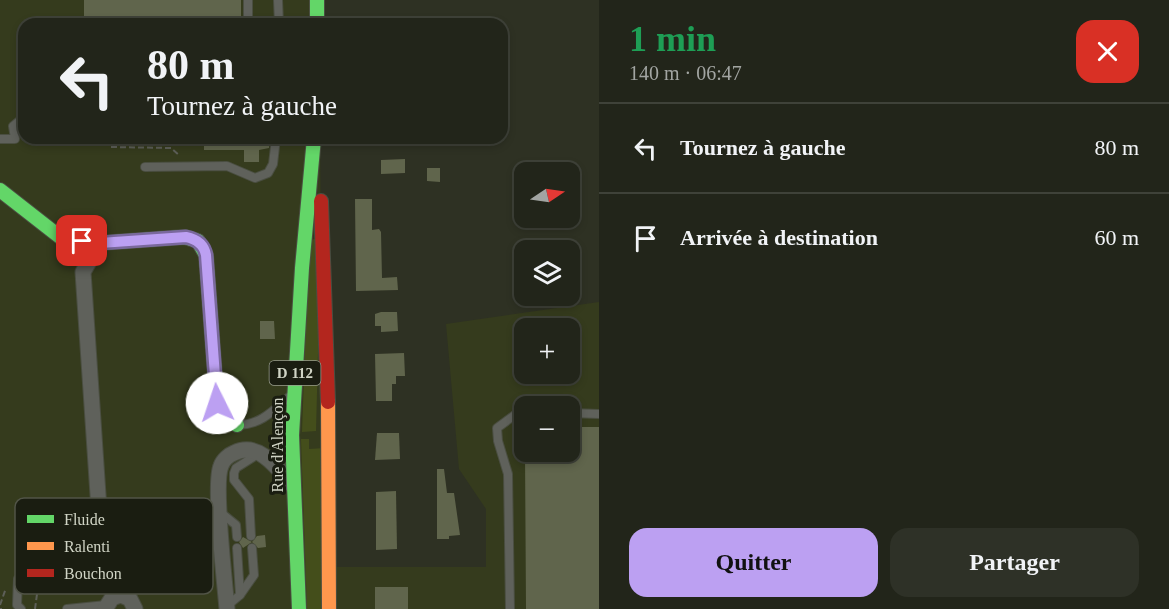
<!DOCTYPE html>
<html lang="fr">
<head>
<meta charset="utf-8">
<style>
  :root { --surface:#22251a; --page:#2e3127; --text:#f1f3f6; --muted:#a2a5a2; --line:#3f4239; --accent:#bca0f2 }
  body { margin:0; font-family:Georgia,serif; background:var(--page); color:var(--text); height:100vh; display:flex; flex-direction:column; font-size:22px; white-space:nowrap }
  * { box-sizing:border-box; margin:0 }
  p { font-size:20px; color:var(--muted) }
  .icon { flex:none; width:33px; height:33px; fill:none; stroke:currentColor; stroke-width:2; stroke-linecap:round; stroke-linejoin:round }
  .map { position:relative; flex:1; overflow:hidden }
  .side { display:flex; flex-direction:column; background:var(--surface); width:570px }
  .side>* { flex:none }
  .hud { position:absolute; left:18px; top:18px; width:490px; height:126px; border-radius:18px; box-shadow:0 3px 9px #0003,0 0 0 2px var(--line); background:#22251a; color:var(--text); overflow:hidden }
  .needle { width:39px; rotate:77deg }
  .fabs { position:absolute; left:514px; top:162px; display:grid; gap:12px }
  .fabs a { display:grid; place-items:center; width:66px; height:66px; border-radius:12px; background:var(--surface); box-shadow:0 3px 9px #0003,0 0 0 2px var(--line); font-size:30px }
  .pin { position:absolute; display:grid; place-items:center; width:51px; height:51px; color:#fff; margin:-26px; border-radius:12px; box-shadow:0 3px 9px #0006 }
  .me { position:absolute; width:66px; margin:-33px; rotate:356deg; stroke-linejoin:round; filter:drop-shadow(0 0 4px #0008) }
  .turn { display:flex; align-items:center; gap:21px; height:126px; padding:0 30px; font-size:27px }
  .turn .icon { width:78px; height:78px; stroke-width:2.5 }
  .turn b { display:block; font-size:42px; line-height:51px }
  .round { display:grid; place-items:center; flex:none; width:63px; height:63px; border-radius:18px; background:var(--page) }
  .headline { display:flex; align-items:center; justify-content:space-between; height:102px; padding:0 30px }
  h1 { font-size:36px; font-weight:800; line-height:45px; color:#1e9e55 }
  .cta { display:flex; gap:12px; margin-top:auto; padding:12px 30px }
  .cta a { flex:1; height:69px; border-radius:18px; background:var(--accent); color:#111; font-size:24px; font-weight:800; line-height:69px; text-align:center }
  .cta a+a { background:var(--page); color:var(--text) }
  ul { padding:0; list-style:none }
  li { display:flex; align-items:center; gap:18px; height:90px; padding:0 30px; border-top:2px solid var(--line) }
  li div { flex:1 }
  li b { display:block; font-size:22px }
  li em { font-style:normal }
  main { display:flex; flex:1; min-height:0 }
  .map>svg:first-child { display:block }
  .built { fill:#353b1d; fill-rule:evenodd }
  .green { fill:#444e1b }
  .building { fill:#60654c }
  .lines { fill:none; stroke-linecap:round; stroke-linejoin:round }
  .lane-casing { stroke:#4a4e41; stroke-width:10 }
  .street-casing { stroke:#4a4e41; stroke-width:17 }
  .fast-casing { stroke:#4a4e41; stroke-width:16 }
  .slow-casing { stroke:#4a4e41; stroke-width:16 }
  .jam-casing { stroke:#4a4e41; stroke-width:16 }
  .path { stroke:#5d5f58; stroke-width:2; stroke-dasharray:6 3; stroke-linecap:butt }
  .lane { stroke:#5f615b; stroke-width:8 }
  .street { stroke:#5f615b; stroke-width:15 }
  .fast { stroke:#63d668; stroke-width:14 }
  .slow { stroke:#ff974d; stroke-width:14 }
  .jam { stroke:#b3261e; stroke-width:14 }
  .route-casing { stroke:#7a689d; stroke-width:15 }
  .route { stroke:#bca0f2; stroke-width:10 }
  .labels { text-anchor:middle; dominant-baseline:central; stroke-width:6; stroke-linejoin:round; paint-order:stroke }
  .shield { fill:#1a1d11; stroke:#999d8f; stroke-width:1.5 }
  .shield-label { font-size:15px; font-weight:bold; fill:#d0d4c5 }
  .street-label { font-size:16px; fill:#d0d4c5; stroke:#1a1d11 }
  .key { fill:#1a1d11; stroke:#515447; stroke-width:1.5 }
  .key-label { font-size:16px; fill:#d0d4c5 }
</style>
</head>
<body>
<main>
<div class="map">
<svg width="599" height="609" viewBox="0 0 599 609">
  <rect width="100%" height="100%" fill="#2e3123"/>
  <!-- built -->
  <g class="built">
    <path d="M0,0h319v24h-295v114h296l5,471h-325z"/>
    <path d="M599,302v307h-270v-42h157v-58l-27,-40 -13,-145zM525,328h45v46h-45zM525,406h45v46h-45z"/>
  </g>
  <!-- green -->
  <g class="green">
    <path d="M321,238l-5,193 -14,1 7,-192z"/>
    <path d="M301,439h8v10l16,-1 1,161h-19z"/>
  </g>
  <!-- building -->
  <g class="building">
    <rect x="84" y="0" width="157" height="24"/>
    <path d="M204,138h66l-1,10 -10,2v12h-15v-12h-40z"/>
    <path d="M405,159v14l-24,1v-14z"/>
    <path d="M427,168h13v14l-13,-1z"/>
    <path d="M355,199h17v31l7,-1 2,3 1,46 15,-1 1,13 -42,1z"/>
    <path d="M381,312h16l1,19 -17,1v-6h-6v-12z"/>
    <path d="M260,321h14l1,18h-15z"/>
    <path d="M404,353l1,23h-9v8h-4v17h-16l-1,-47z"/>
    <path d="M570,427h29v182h-73l-1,-157h45z"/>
    <path d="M377,433h22l1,26 -25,1z"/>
    <path d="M437,469h7l3,24h7l6,42 -11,1v3h-12z"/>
    <path d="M396,491l1,58 -21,1v-58z"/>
    <path d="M265,535l1,12 -8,1 -6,-6 -9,6 -4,-6 4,-5 9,5 5,-6z"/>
    <rect x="375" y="587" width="33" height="22"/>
  </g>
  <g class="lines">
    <!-- lane casing -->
    <g class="lane-casing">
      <g id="lane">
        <path d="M278,0l1,24"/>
        <path d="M248,24v-24"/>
        <path d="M0,139h15l-2,-13 11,-9"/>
        <path d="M145,167l82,-1 28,12 13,-5 5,-9 3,-26"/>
        <path d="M570,413l29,1"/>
        <path d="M238,425c22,0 35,-14 51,-28"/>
        <path d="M220,512l16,13 1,12"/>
        <path d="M251,536l-2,-37 -15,-19v-7l2,-5 22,-14"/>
        <path d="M18,579l-1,26 4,4"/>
        <path d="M240,595l14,-20 -2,-27"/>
        <path d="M228,605l12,-10 -3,-47"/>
        <path d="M67,609l39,-4"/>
        <path d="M510,609l-2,-135 -10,-33 -1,-13 19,-14h9"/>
      </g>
    </g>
    <!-- street casing -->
    <g class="street-casing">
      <g id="street">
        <path d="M100,243l-17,29 18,267 15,57"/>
        <path d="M105,609l7,-11 9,-3 9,4 5,10"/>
        <path d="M227,609c-2,-26 -14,-125 -6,-143 2,-6 8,-11 13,-13 25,-13 45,17 59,33"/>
      </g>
    </g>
    <!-- fast casing -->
    <g class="fast-casing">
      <g id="fast">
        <path d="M317,0v24"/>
        <path d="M0,190l60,47 40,6 85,-6 13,4 8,14 11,148 9,15 11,7"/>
        <path d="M299,609l-7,-174 10,-167 12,-130"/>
      </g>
    </g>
    <!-- slow casing -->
    <g class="slow-casing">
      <path id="slow" d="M328,402l1,207"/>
    </g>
    <!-- jam casing -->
    <g class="jam-casing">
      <path id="jam" d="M321,201l7,201"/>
    </g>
    <!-- path -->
    <g class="path">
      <path d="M111,147l60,1 8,7"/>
      <path d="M0,605l6,-17"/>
      <path d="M0,609h2"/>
      <path d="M35,609l2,-15"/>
    </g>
    <!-- lane -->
    <use href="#lane" class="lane"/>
    <!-- street -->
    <use href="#street" class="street"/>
    <!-- fast -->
    <use href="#fast" class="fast"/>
    <!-- slow -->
    <use href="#slow" class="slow"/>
    <!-- jam -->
    <use href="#jam" class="jam"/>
  </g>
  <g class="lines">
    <!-- route casing -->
    <g class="route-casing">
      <path id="route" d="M82,241l18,2 86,-6c10,2 18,7 20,18l11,148"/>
    </g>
    <!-- route -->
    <use href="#route" class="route"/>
  </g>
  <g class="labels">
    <!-- shield labels -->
    <rect class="shield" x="269.5" y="361" width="51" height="24" rx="4.5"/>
    <g class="shield-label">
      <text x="295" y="373">D 112</text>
    </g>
    <!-- street labels -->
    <g class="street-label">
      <text transform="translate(277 445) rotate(-90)">Rue d'Alençon</text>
    </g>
  </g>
  <!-- legend -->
  <rect x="15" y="498" width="198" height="96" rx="9" class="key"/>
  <rect x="27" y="515" width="27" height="8" fill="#63d668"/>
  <rect x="27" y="542" width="27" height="8" fill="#ff974d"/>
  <rect x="27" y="569" width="27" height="8" fill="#b3261e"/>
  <g class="key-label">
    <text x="64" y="525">Fluide</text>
    <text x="64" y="552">Ralenti</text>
    <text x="64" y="579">Bouchon</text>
  </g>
</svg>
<div class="fabs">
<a><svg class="needle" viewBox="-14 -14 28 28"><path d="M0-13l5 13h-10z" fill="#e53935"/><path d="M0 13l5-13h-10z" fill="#a2a5a2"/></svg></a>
<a><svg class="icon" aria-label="layers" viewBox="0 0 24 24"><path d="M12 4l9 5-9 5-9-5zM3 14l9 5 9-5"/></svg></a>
<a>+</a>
<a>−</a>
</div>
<div class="pin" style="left:82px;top:241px;background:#d93025"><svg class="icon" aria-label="arrive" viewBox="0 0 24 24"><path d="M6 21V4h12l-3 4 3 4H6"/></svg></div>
<svg class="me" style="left:217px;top:403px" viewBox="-20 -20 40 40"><circle r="19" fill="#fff"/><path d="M0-13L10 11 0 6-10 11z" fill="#bca0f2"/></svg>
<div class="hud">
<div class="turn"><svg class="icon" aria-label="left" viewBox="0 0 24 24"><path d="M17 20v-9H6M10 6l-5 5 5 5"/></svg><div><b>80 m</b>Tournez à gauche</div></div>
</div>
</div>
<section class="side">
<div class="headline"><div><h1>1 min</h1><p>140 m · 06:47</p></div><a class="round" style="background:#d93025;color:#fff"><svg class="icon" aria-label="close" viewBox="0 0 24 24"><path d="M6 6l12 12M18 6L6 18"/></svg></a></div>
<ul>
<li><svg class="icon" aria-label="left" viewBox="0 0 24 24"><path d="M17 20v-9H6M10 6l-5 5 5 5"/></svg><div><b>Tournez à gauche</b></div><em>80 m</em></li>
<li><svg class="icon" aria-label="arrive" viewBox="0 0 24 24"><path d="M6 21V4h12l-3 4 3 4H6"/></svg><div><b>Arrivée à destination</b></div><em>60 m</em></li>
</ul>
<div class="cta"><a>Quitter</a><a>Partager</a></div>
</section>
</main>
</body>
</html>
